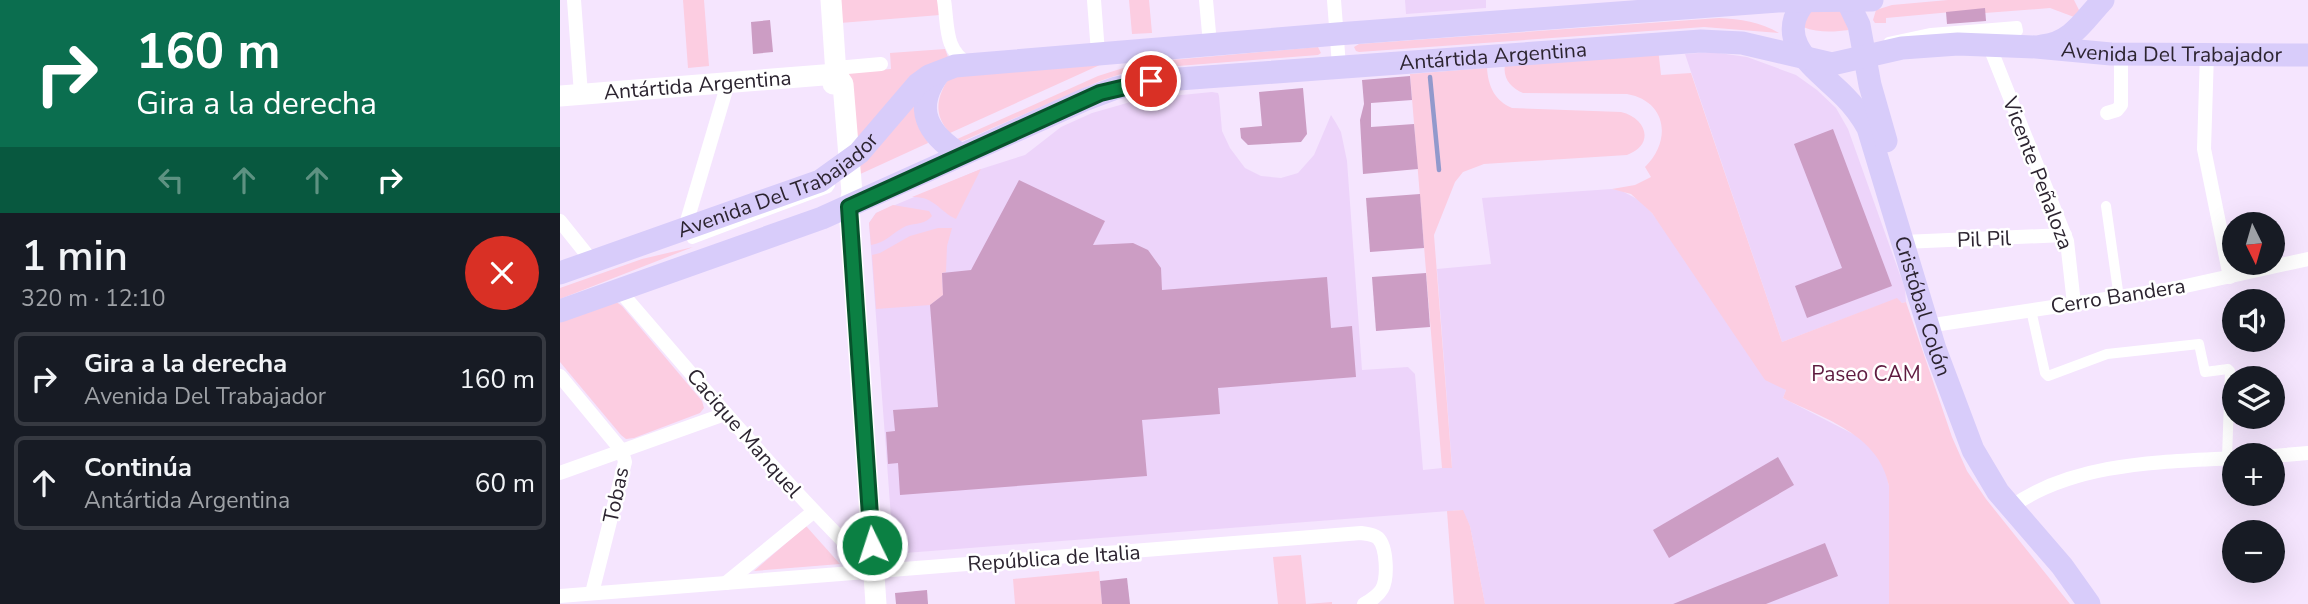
<!DOCTYPE html>
<html lang="es">
<head>
<meta charset="utf-8">
<style>
  :root { --surface:#171b24; --page:#20242c; --text:#f1f3f6; --muted:#9ea1a6; --line:#363941 }
  body { margin:0; font-family:"Nunito Sans",sans-serif; background:var(--page); color:var(--text); height:100vh; display:flex; flex-direction:column; font-size:26px; white-space:nowrap }
  * { box-sizing:border-box; margin:0 }
  p { font-size:23px; color:var(--muted) }
  .icon { flex:none; width:38px; height:38px; fill:none; stroke:currentColor; stroke-width:2; stroke-linecap:round; stroke-linejoin:round }
  .map { position:relative; flex:1; overflow:hidden }
  .drawer { display:flex; flex-direction:column; background:var(--surface); width:560px }
  .drawer>* { flex:none }
  .guide { background:#0b6e4f; color:#fff; overflow:hidden }
  .needle { width:46px; rotate:175deg }
  .fabs { position:absolute; left:1662px; top:212px; display:grid; gap:14px }
  .fabs a { display:grid; place-items:center; width:63px; height:63px; border-radius:50%; background:var(--surface); box-shadow:0 7px 28px #0002; font-size:35px }
  .pin { position:absolute; display:grid; place-items:center; width:60px; height:60px; color:#fff; margin:-30px; border:4px solid #fff; border-radius:50%; box-shadow:0 2px 7px #0007 }
  .me { position:absolute; width:77px; margin:-38px; rotate:356deg; stroke-linejoin:round; filter:drop-shadow(0 0 5px #0008) }
  .turn { display:flex; align-items:center; gap:24px; height:147px; padding:0 21px; font-size:32px }
  .turn .icon { width:91px; height:91px; stroke-width:2.5 }
  .turn b { display:block; font-size:49px; line-height:60px }
  .lanes { display:flex; align-items:center; height:66px; padding:0 21px; background:#0003; justify-content:center; gap:35px; direction:ltr }
  .lanes .off { opacity:.35 }
  .round { display:grid; place-items:center; flex:none; width:74px; height:74px; border-radius:37px; background:var(--page) }
  .head { display:flex; align-items:center; justify-content:space-between; height:119px; padding:0 21px }
  h1 { font-size:42px; font-weight:600; line-height:52px }
  ul { padding:0; list-style:none }
  li { display:flex; align-items:center; gap:21px; height:94px; margin:0 14px 10px; padding:0 7px; border:4px solid var(--line); border-radius:10px }
  li div { flex:1 }
  li b { display:block; font-size:26px }
  li em { font-style:normal }
  main { display:flex; flex:1; min-height:0 }
  .map>svg:first-child { display:block }
  .built { fill:#edd4fa }
  .green { fill:#fccde1 }
  .lines { fill:none; stroke-linecap:round; stroke-linejoin:round }
  .stream { stroke:#9299cc; stroke-width:4.5 }
  .building { fill:#cc9dc4 }
  .pedestrian { stroke:#fff; stroke-width:10 }
  .minor { stroke:#fff; stroke-width:14 }
  .secondary { stroke:#fff; stroke-width:21 }
  .primary { stroke:#d8ccfa; stroke-width:23 }
  .route-casing { stroke:#07532c; stroke-width:18 }
  .route { stroke:#0b8043; stroke-width:12 }
  .labels { text-anchor:middle; dominant-baseline:central; stroke-width:5; stroke-linejoin:round; paint-order:stroke }
  .street-label { font-size:21px; fill:#2c2430; stroke:#fff }
  .park-label { font-size:21px; fill:#5f1c40; stroke:#fff }
</style>
</head>
<body>
<main>
<section class="drawer">
<div class="guide">
<div class="turn"><svg class="icon" aria-label="right" viewBox="0 0 24 24"><path d="M7 20v-9h11M14 6l5 5-5 5"/></svg><div><b>160 m</b>Gira a la derecha</div></div>
<div class="lanes"><svg class="icon off" aria-label="left" viewBox="0 0 24 24"><path d="M17 20v-9H6M10 6l-5 5 5 5"/></svg><svg class="icon off" aria-label="ahead" viewBox="0 0 24 24"><path d="M12 20V5M6 11l6-6 6 6"/></svg><svg class="icon off" aria-label="ahead" viewBox="0 0 24 24"><path d="M12 20V5M6 11l6-6 6 6"/></svg><svg class="icon" aria-label="right" viewBox="0 0 24 24"><path d="M7 20v-9h11M14 6l5 5-5 5"/></svg></div>
</div>
<div class="head"><div><h1>1 min</h1><p>320 m · 12:10</p></div><a class="round" style="background:#d93025;color:#fff"><svg class="icon" aria-label="close" viewBox="0 0 24 24"><path d="M6 6l12 12M18 6L6 18"/></svg></a></div>
<ul>
<li><svg class="icon" aria-label="right" viewBox="0 0 24 24"><path d="M7 20v-9h11M14 6l5 5-5 5"/></svg><div><b>Gira a la derecha</b><p>Avenida Del Trabajador</p></div><em>160 m</em></li>
<li><svg class="icon" aria-label="ahead" viewBox="0 0 24 24"><path d="M12 20V5M6 11l6-6 6 6"/></svg><div><b>Continúa</b><p>Antártida Argentina</p></div><em>60 m</em></li>
</ul>
</section>
<div class="map">
<svg width="1748" height="604" viewBox="0 0 1748 604">
  <rect width="100%" height="100%" fill="#f5e5fe"/>
  <!-- built -->
  <g class="built">
    <path d="M845,0h81v8l-80,6z"/>
    <path d="M1152,52l35,5 49,18 21,15 19,18 12,21 57,160 1,13 -4,1 -6,-4 -114,43 -97,-288z"/>
    <path d="M652,92l6,1 1,3 3,35 8,17 15,20 16,8 20,2 17,-5 16,-18 17,-40 5,8 5,9 6,29 15,209 46,-3 7,7 8,96 29,-3 -15,-198 54,-5 -9,-66 130,-9 10,2 17,9 13,13 134,177 -3,8 76,39 20,20 5,9 5,20v118h-404l-15,-78 -8,-16 -557,43 -12,-9 -24,-321 7,-10 105,-44 44,-14 36,-28 31,-14 49,-14z"/>
  </g>
  <!-- green -->
  <g class="green">
    <path d="M123,0h21l5,66 -21,2z"/>
    <path d="M278,0h100l2,15 -100,8z"/>
    <path d="M569,0h20l3,33 -20,1z"/>
    <path d="M1388,0h126l6,12 -6,5 -24,-9 -65,5 -1,-4 -98,9v5h-11l-2,-3 3,-10 16,-5z"/>
    <path d="M1248,10l34,1 7,19c-15,2 -31,3 -46,-3z"/>
    <path d="M1159,18c21,1 42,4 60,15l-75,-6 -345,25 -3,-1 -2,-4 5,-3z"/>
    <path d="M758,47l3,6 -3,2 -165,13 -29,5 -24,8 -135,59 -8,2 -2,-2 143,-64 41,-13z"/>
    <path d="M1098,48l3,27 30,-2 91,269 115,-44 5,5 4,-1 46,135 15,34 19,28 84,105h-181v-118c-10,-52 -65,-67 -106,-88l3,-8 -21,-10 -113,-167 -21,-19 -19,-5 23,-4 16,-8 -6,-10c27,-26 22,-66 -18,-73l-104,-1c-13,-5 -22,-17 -17,-31z"/>
    <path d="M385,49l3,8 -91,88 -13,-72 47,-4 -1,-16z"/>
    <path d="M564,54l-174,79c-18,-19 -13,-38 1,-58z"/>
    <path d="M927,68c1,18 8,33 25,40l109,4c26,6 34,33 6,43l-143,9 -21,8 -8,10 -21,53 18,233h-10l-32,-394z"/>
    <path d="M351,104l4,2 13,37 -72,33 -5,-6z"/>
    <path d="M421,169l-25,50c-17,-8 -22,-23 -44,-22z"/>
    <path d="M333,205l36,6 3,5c-6,8 -16,7 -26,10 -13,6 -20,17 -35,19l-2,-22 7,-10z"/>
    <path d="M378,228h14l-5,18 -1,26 -4,1 1,22 -13,10 -54,4 -4,-54 8,-2 30,-17z"/>
    <path d="M133,247l-133,52v-11l82,-29z"/>
    <path d="M55,301l7,5 80,95 2,7 -4,5 -66,25 -8,1 -5,-4 -61,-73v-44z"/>
    <path d="M903,510l7,16 15,78h-31l-7,-93z"/>
    <path d="M246,526l34,38 -86,7z"/>
    <path d="M741,555l5,49 26,-2v2h-54l-5,-47z"/>
    <path d="M539,571l3,33h-87l-2,-25z"/>
  </g>
  <g class="lines">
    <!-- stream -->
    <path class="stream" d="M870,77l9,93"/>
  </g>
  <!-- building -->
  <g class="building">
    <path d="M1425,8l1,13 -39,3 -1,-12z"/>
    <path d="M210,20l3,32 -20,2 -2,-32z"/>
    <path d="M850,76l2,24 -41,3v24l43,-3 4,45 -55,5 -3,-54 4,-16 -2,-24z"/>
    <path d="M743,88l4,46 -6,8 -53,3 -7,-7 -1,-10 22,-2 -3,-34z"/>
    <path d="M1273,129l59,157 -85,32 -12,-32 47,-18 -48,-124z"/>
    <path d="M459,180l86,41 -12,24 40,-2 15,7 13,18 1,22 165,-13 4,51 21,-2 4,51 -138,11 2,26 -78,6 5,56 -247,19 -2,-32 -10,1 -2,-32 9,-1 -2,-21 45,-3 -8,-102 13,-10 -1,-22 29,-3z"/>
    <path d="M860,194l4,54 -54,4 -4,-54z"/>
    <path d="M866,273l4,54 -54,4 -4,-54z"/>
    <path d="M1218,457l16,28 -125,73 -16,-28z"/>
    <path d="M1265,543l13,33 -72,28h-93z"/>
    <path d="M567,578l3,26h-28l-2,-23z"/>
    <path d="M367,590l1,14h-32l-1,-11z"/>
  </g>
  <g class="lines">
    <!-- pedestrian -->
    <g class="pedestrian">
      <path d="M1457,26l1,5 -129,11 42,-9z"/>
      <path d="M266,183l4,2 -2,3 -136,51 -2,-6z"/>
      <path d="M1546,206l13,92"/>
      <path d="M1471,310l14,63 3,3 59,-22 92,-10 6,28 23,-3 2,2 -3,87"/>
    </g>
    <!-- minor -->
    <g class="minor">
      <path d="M14,0l7,94"/>
      <path d="M384,0c4,25 0,51 25,64"/>
      <path d="M534,0l4,53"/>
      <path d="M646,0l4,44"/>
      <path d="M774,0l5,66"/>
      <path d="M1429,45l78,196 7,63"/>
      <path d="M1647,53l-3,96 26,128"/>
      <path d="M276,68l45,-4"/>
      <path d="M1547,113l10,-3 4,-5v-51"/>
      <path d="M0,221l32,40"/>
      <path d="M124,231l44,-148"/>
      <path d="M1343,242l162,-7"/>
      <path d="M59,290c83,96 164,193 255,282"/>
      <path d="M1367,326l245,-37 136,-30"/>
      <path d="M0,376l62,75 3,11 -33,131"/>
      <path d="M1713,456l35,-3"/>
      <path d="M0,473l165,-59"/>
      <path d="M1451,507c63,-45 150,-45 224,-49"/>
      <path d="M166,583l87,-71"/>
      <path d="M0,596l801,-63c6,1 12,1 17,5 9,9 10,40 4,51 -4,7 -11,11 -18,15"/>
    </g>
    <!-- secondary -->
    <g class="secondary">
      <path d="M271,0l5,74 -3,10"/>
      <path d="M276,74l7,10 9,109 -3,14 27,397"/>
      <path id="s1" d="M0,96l276,-22"/>
    </g>
    <!-- primary -->
    <g class="primary">
      <path id="s2" d="M1246,0c-36,42 13,70 39,97 9,9 17,20 23,31l67,221 38,101 25,42 64,74 27,38"/>
      <path d="M1287,0l12,25 11,60 16,56"/>
      <path d="M1482,46c30,-3 42,-26 61,-46"/>
      <path d="M379,73c-27,36 -11,61 22,82"/>
      <path id="s3" d="M0,273l260,-92 39,-28 59,-69 11,-8 26,-10 382,-32 441,-33 94,-1"/>
      <path id="s4" d="M0,311l262,-93 262,-118 32,-12 35,-7 550,-40 41,2 90,21 70,-16 56,-4 78,3 75,7 197,1"/>
    </g>
  </g>
  <g class="lines">
    <!-- route casing -->
    <g class="route-casing">
      <path id="route" d="M312,545l-23,-338 251,-114 51,-12"/>
    </g>
    <!-- route -->
    <use href="#route" class="route"/>
  </g>
  <g class="labels">
    <!-- street labels -->
    <g class="street-label">
      <text stroke="none"><textPath href="#s4" startOffset="1662">Avenida Del Trabajador</textPath></text>
      <text stroke="none"><textPath href="#s4" startOffset="978">Antártida Argentina</textPath></text>
      <text stroke="none"><textPath href="#s1" startOffset="138">Antártida Argentina</textPath></text>
      <text transform="translate(1478 173) rotate(69)">Vicente Peñaloza</text>
      <text stroke="none"><textPath href="#s3" startOffset="236">Avenida Del Trabajador</textPath></text>
      <text transform="translate(1424 239) rotate(-2)">Pil Pil</text>
      <text transform="translate(1558 296) rotate(-9)">Cerro Bandera</text>
      <text stroke="none"><textPath href="#s2" startOffset="345">Cristóbal Colón</textPath></text>
      <text transform="translate(184 433) rotate(49)">Cacique Manquel</text>
      <text transform="translate(56 495) rotate(-78)">Tobas</text>
      <text transform="translate(494 558) rotate(-4)">República de Italia</text>
    </g>
    <!-- park labels -->
    <g class="park-label">
      <text x="1306" y="374">Paseo CAM</text>
    </g>
  </g>
</svg>
<div class="fabs">
<a><svg class="needle" viewBox="-14 -14 28 28"><path d="M0-13l5 13h-10z" fill="#e53935"/><path d="M0 13l5-13h-10z" fill="#9ea1a6"/></svg></a>
<a><svg class="icon" aria-label="sound" viewBox="0 0 24 24"><path d="M4 9h4l5-4v14l-5-4H4zM17 9q2 3 0 6"/></svg></a>
<a><svg class="icon" aria-label="layers" viewBox="0 0 24 24"><path d="M12 4l9 5-9 5-9-5zM3 14l9 5 9-5"/></svg></a>
<a>+</a>
<a>−</a>
</div>
<div class="pin" style="left:591px;top:81px;background:#d93025"><svg class="icon" aria-label="arrive" viewBox="0 0 24 24"><path d="M6 21V4h12l-3 4 3 4H6"/></svg></div>
<svg class="me" style="left:312px;top:545px" viewBox="-20 -20 40 40"><circle r="17" fill="#0b8043" stroke="#fff" stroke-width="3"/><path d="M0-11L8 9 0 5-8 9z" fill="#fff"/></svg>
</div>
</main>
</body>
</html>
